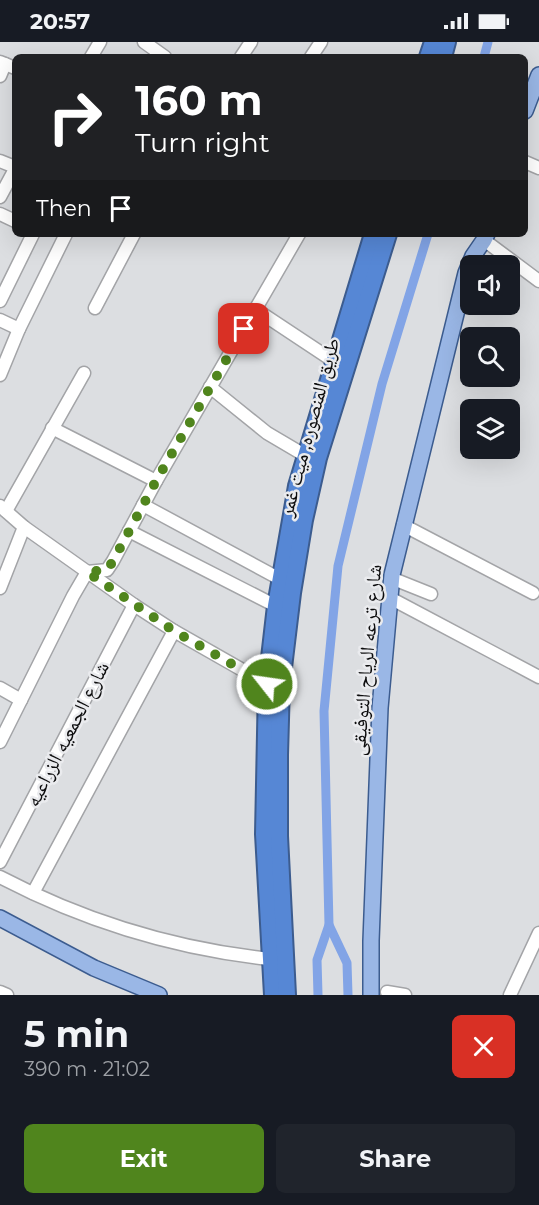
<!DOCTYPE html>
<html lang="en">
<head>
<meta charset="utf-8">
<style>
  :root { --surface:#171b24; --page:#20242c; --text:#f1f3f6; --muted:#9ea1a6; --accent:#50851d }
  body { margin:0; font-family:Montserrat,"Noto Naskh Arabic",sans-serif; background:var(--page); color:var(--text); height:100vh; display:flex; flex-direction:column; font-size:22px; white-space:nowrap }
  * { box-sizing:border-box; margin:0 }
  p { font-size:20px; color:var(--muted) }
  .icon { flex:none; width:33px; height:33px; fill:none; stroke:currentColor; stroke-width:2; stroke-linecap:round; stroke-linejoin:round }
  .map { position:relative; height:953px; overflow:hidden }
  .sheet { display:flex; flex-direction:column; background:var(--surface); flex:1 }
  .sheet>* { flex:none }
  .banner { position:absolute; left:12px; top:12px; width:516px; height:183px; border-radius:9px; box-shadow:0 6px 24px #0002; background:#202124; color:#fff; overflow:hidden }
  .tools { position:absolute; left:460px; top:213px; display:grid; gap:12px }
  .tools a { display:grid; place-items:center; width:60px; height:60px; border-radius:9px; background:var(--surface); box-shadow:0 6px 24px #0002; font-size:30px }
  .pin { position:absolute; display:grid; place-items:center; width:51px; height:51px; color:#fff; margin:-26px; border-radius:12px; box-shadow:0 3px 9px #0006 }
  .me { position:absolute; width:66px; margin:-33px; rotate:300deg; stroke-linejoin:round; filter:drop-shadow(0 0 4px #0008) }
  .turn { display:flex; align-items:center; gap:21px; height:126px; padding:0 24px; font-size:27px }
  .turn .icon { width:78px; height:78px; stroke-width:2.5 }
  .turn b { display:block; font-size:42px; line-height:51px }
  .then { display:flex; align-items:center; height:57px; padding:0 24px; background:#0003; gap:12px; font-size:22px }
  .round { display:grid; place-items:center; flex:none; width:63px; height:63px; border-radius:9px; background:var(--page) }
  .summary { display:flex; align-items:center; justify-content:space-between; height:102px; padding:0 24px }
  h1 { font-size:36px; font-weight:700; line-height:45px }
  .cta { display:flex; gap:12px; margin-top:auto; padding:12px 24px }
  .cta a { flex:1; height:69px; border-radius:9px; background:var(--accent); color:#fff; font-size:24px; font-weight:700; line-height:69px; text-align:center }
  .cta a+a { background:var(--page); color:var(--text) }
  .status { display:flex; justify-content:space-between; align-items:center; height:42px; padding:0 30px; background:var(--surface); direction:ltr }
  .status svg { height:16px; fill:currentColor }
  .map>svg:first-child { display:block }
  .lines { fill:none; stroke-linecap:round; stroke-linejoin:round }
  .canal { stroke:#82a4e6; stroke-width:9 }
  .minor-casing { stroke:#a3a4a7; stroke-width:15 }
  .major-casing { stroke:#3c5c8f; stroke-width:18 }
  .highway-casing { stroke:#3c5c8f; stroke-width:20 }
  .minor { stroke:#fff; stroke-width:12 }
  .major { stroke:#9ab7e6; stroke-width:15 }
  .highway { stroke:#5687d5; stroke-width:16 }
  .route { stroke:#50851d; stroke-width:10; stroke-dasharray:0 18 }
  .labels { text-anchor:middle; dominant-baseline:central; stroke-width:5; stroke-linejoin:round; paint-order:stroke }
  .street-label { font-size:20px; fill:#0c0c0d; stroke:#eaebee }
</style>
</head>
<body>
<div class="status"><b>20:57</b><svg viewBox="0 0 49 12"><path d="M0 12V9h3v3zM5 12V6h3v6zM10 12V3h3v9zM15 12V0h3v12zM26 1h20v11H26zM47 4h2v5h-2z"/></svg></div>
<div class="map">
<svg width="539" height="953" viewBox="0 0 539 953">
  <rect width="100%" height="100%" fill="#dcdee1"/>
  <g class="lines">
    <!-- canal -->
    <g class="canal">
      <path d="M484,15l4,-15"/>
      <path d="M329,883l18,38 1,32"/>
      <path d="M318,953l-1,-35 12,-35 -5,-214 14,-145 44,-182 46,-150"/>
    </g>
    <!-- minor casing -->
    <g class="minor-casing">
      <g id="minor">
        <path d="M144,0l21,15"/>
        <path d="M91,15l9,-15"/>
        <path d="M241,15l10,-15"/>
        <path d="M311,15l10,-15"/>
        <path d="M0,20l15,6"/>
        <path d="M0,34l5,-12"/>
        <path d="M0,119l15,6"/>
        <path d="M525,120l14,6"/>
        <path d="M0,155l15,-28"/>
        <path d="M0,172l15,7"/>
        <path d="M484,198l55,41"/>
        <path d="M0,259l33,-67"/>
        <path d="M95,266l39,-74"/>
        <path d="M255,267l80,53"/>
        <path d="M0,278l19,9"/>
        <path d="M0,333l19,-46 47,-95"/>
        <path d="M210,345l57,46 39,23"/>
        <path d="M52,386l104,53"/>
        <path d="M143,463l137,74"/>
        <path d="M0,464l24,21 110,78 40,26 93,53"/>
        <path d="M6,469l78,-138"/>
        <path d="M403,483l130,68"/>
        <path d="M129,489l147,75"/>
        <path d="M391,536l40,16"/>
        <path d="M0,546l24,-61"/>
        <path d="M390,556l149,79"/>
        <path d="M0,646l21,12"/>
        <path d="M0,700l73,-146 14,-24 20,-2 6,-9 43,-80 143,-247"/>
        <path d="M0,820l134,-257"/>
        <path d="M0,835c84,44 176,72 270,82"/>
        <path d="M33,851l141,-262"/>
        <path d="M0,950l7,3"/>
        <path d="M387,950l18,3"/>
        <path d="M510,953l29,-62"/>
      </g>
    </g>
    <!-- major casing -->
    <g class="major-casing">
      <g id="major">
        <path d="M525,69l14,-36"/>
        <path d="M0,876l94,50 65,27"/>
        <path d="M371,953v-54l9,-233 12,-133 74,-302 7,-17 11,-16 3,-6"/>
      </g>
    </g>
    <!-- highway casing -->
    <g class="highway-casing">
      <g id="highway">
        <path d="M428,15l5,-15"/>
        <path d="M443,15l4,-15"/>
        <path d="M273,953l-9,-161 3,-150 9,-78 21,-120 76,-252"/>
        <path d="M287,953l-8,-159v-81l2,-71 11,-91 12,-73 14,-62 70,-224"/>
      </g>
    </g>
    <!-- minor -->
    <use href="#minor" class="minor"/>
    <!-- major -->
    <use href="#major" class="major"/>
    <!-- highway -->
    <use href="#highway" class="highway"/>
  </g>
  <g class="lines">
    <!-- route -->
    <path class="route" d="M244,287l-88,152 -43,80 -6,9 -20,2 87,59 93,53"/>
  </g>
  <g class="labels">
    <!-- street labels -->
    <g class="street-label">
      <text transform="translate(309 385) rotate(-75)">طريق المنصوره, ميت غمر</text>
      <text transform="translate(366 618) rotate(-85)">شارع ترعه الرياح التوفيقى</text>
      <text transform="translate(67 692) rotate(-63)">شارع الجمعيه الزراعيه</text>
    </g>
  </g>
</svg>
<div class="tools">
<a><svg class="icon" aria-label="sound" viewBox="0 0 24 24"><path d="M4 9h4l5-4v14l-5-4H4zM17 9q2 3 0 6"/></svg></a>
<a><svg class="icon" aria-label="search" viewBox="0 0 24 24"><circle cx="10" cy="10" r="6"/><path d="M15 15l6 6"/></svg></a>
<a><svg class="icon" aria-label="layers" viewBox="0 0 24 24"><path d="M12 4l9 5-9 5-9-5zM3 14l9 5 9-5"/></svg></a>
</div>
<div class="pin" style="left:244px;top:287px;background:#d93025"><svg class="icon" aria-label="arrive" viewBox="0 0 24 24"><path d="M6 21V4h12l-3 4 3 4H6"/></svg></div>
<svg class="me" style="left:267px;top:642px" viewBox="-20 -20 40 40"><circle r="17" fill="#50851d" stroke="#fff" stroke-width="3"/><path d="M0-11L8 9 0 5-8 9z" fill="#fff"/></svg>
<div class="banner">
<div class="turn"><svg class="icon" aria-label="right" viewBox="0 0 24 24"><path d="M7 20v-9h11M14 6l5 5-5 5"/></svg><div><b>160 m</b>Turn right</div></div>
<div class="then">Then<svg class="icon" aria-label="arrive" viewBox="0 0 24 24"><path d="M6 21V4h12l-3 4 3 4H6"/></svg></div>
</div>
</div>
<section class="sheet">
<div class="summary"><div><h1>5 min</h1><p>390 m · 21:02</p></div><a class="round" style="background:#d93025;color:#fff"><svg class="icon" aria-label="close" viewBox="0 0 24 24"><path d="M6 6l12 12M18 6L6 18"/></svg></a></div>
<div class="cta"><a>Exit</a><a>Share</a></div>
</section>
</body>
</html>
